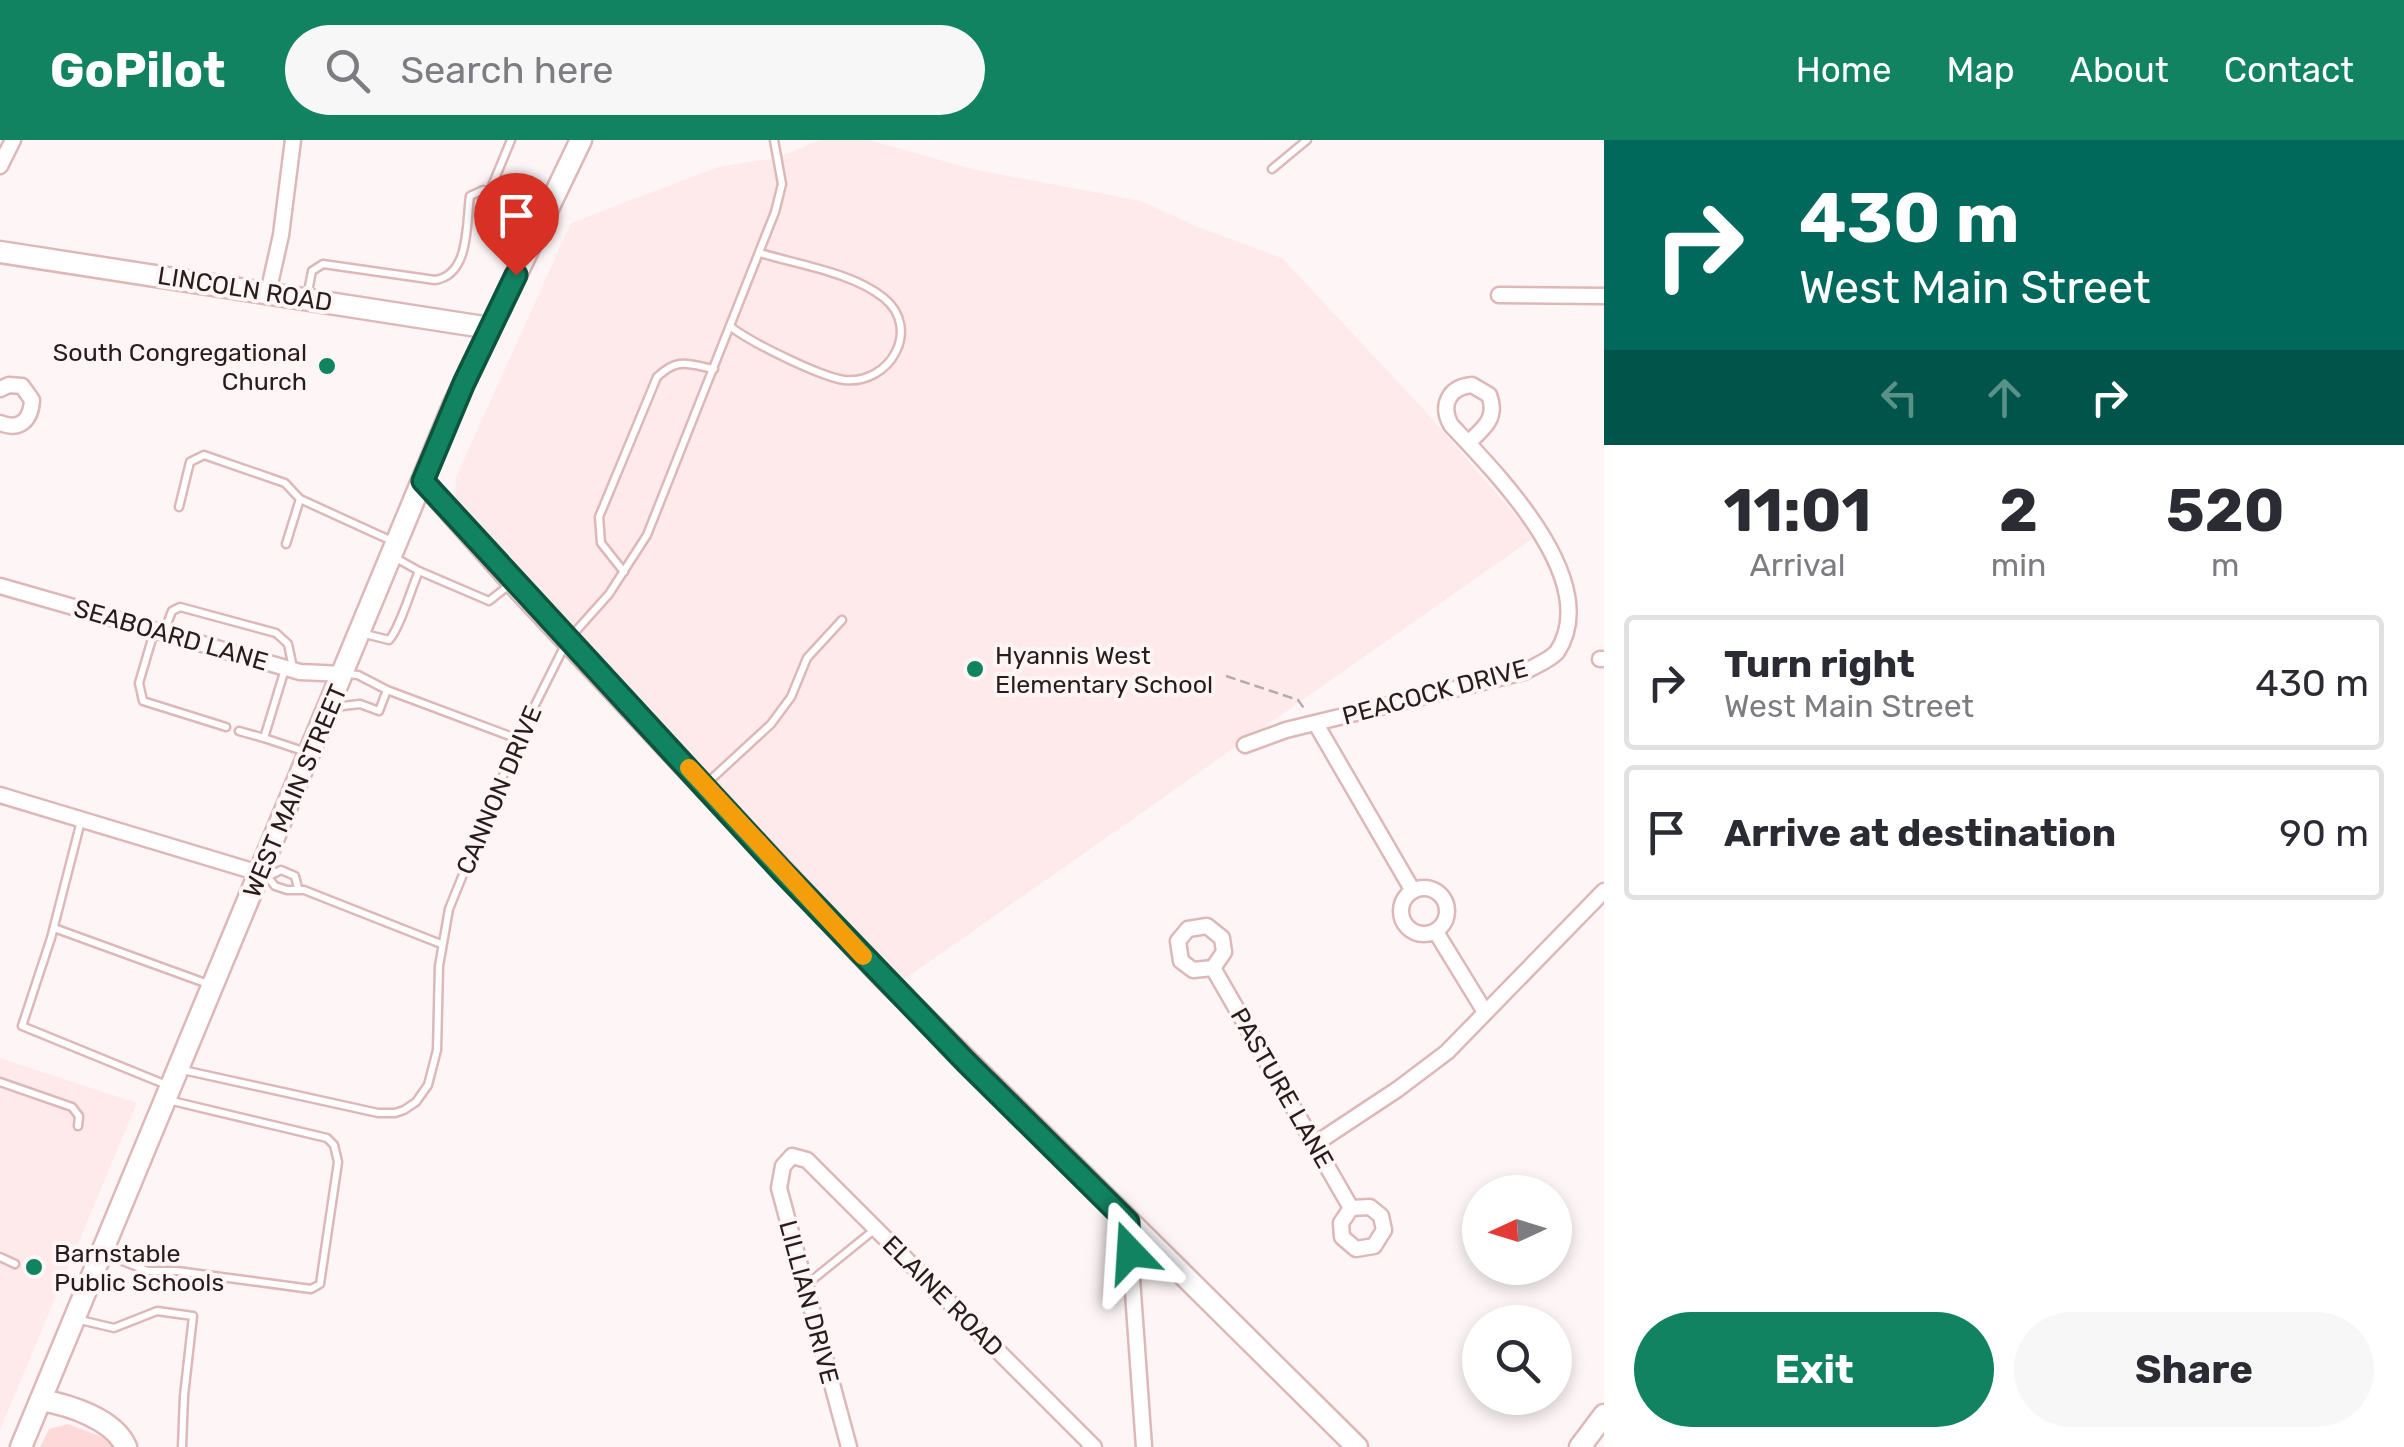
<!DOCTYPE html>
<html lang="en">
<head>
<meta charset="utf-8">
<style>
  :root { --surface:#fff; --page:#f7f7f7; --text:#2b2b33; --muted:#7c7c81; --line:#e1e1e2; --accent:#118361 }
  body { margin:0; font-family:Rubik,sans-serif; background:var(--page); color:var(--text); height:100vh; display:flex; flex-direction:column; font-size:38px; white-space:nowrap }
  * { box-sizing:border-box; margin:0 }
  p { font-size:32px; color:var(--muted) }
  .icon { flex:none; width:55px; height:55px; fill:none; stroke:currentColor; stroke-width:2; stroke-linecap:round; stroke-linejoin:round }
  .map { position:relative; flex:1; overflow:hidden }
  .panel { display:flex; flex-direction:column; background:var(--surface); width:800px }
  .panel>* { flex:none }
  .top-card { background:#00695c; color:#fff; overflow:hidden }
  .needle { width:65px; rotate:266deg }
  .tools { position:absolute; left:1462px; top:1035px; display:grid; gap:20px }
  .tools a { display:grid; place-items:center; width:110px; height:110px; border-radius:50%; background:var(--surface); box-shadow:0 5px 15px #0003; font-size:50px }
  .pin { position:absolute; display:grid; place-items:center; width:85px; height:85px; color:#fff; margin:-102px -42px; border-radius:50% 50% 50% 0; rotate:-45deg; box-shadow:0 0 10px #0007 }
  .pin .icon { rotate:45deg }
  .me { position:absolute; width:110px; margin:-55px; rotate:340deg; stroke-linejoin:round; filter:drop-shadow(0 0 8px #0008) }
  .turn { display:flex; align-items:center; gap:35px; height:210px; padding:0 30px; font-size:45px }
  .turn .icon { width:130px; height:130px; stroke-width:2.5 }
  .turn b { display:block; font-size:70px; line-height:85px }
  .lanes { display:flex; align-items:center; height:95px; padding:0 30px; background:#0003; justify-content:center; gap:50px; direction:ltr }
  .lanes .off { opacity:.35 }
  .eta { display:flex; justify-content:space-evenly; align-items:center; height:170px; text-align:center }
  .eta b { font-size:60px; font-weight:700; line-height:70px }
  .cta { display:flex; gap:20px; margin-top:auto; padding:20px 30px }
  .cta a { flex:1; height:115px; border-radius:60px; background:var(--accent); color:#fff; font-size:40px; font-weight:700; line-height:115px; text-align:center }
  .cta a+a { background:var(--page); color:var(--text) }
  ul { padding:0; list-style:none }
  li { display:flex; align-items:center; gap:30px; height:135px; margin:0 20px 15px; padding:0 10px; border:5px solid var(--line); border-radius:10px }
  li div { flex:1 }
  li b { display:block; font-size:38px }
  li em { font-style:normal }
  header { display:flex; align-items:center; gap:60px; box-sizing:border-box; height:140px; padding:0 50px; background:var(--accent); color:#fff }
  header strong { font-size:48px }
  nav { display:flex; gap:55px; margin-inline-start:auto; font-size:35px }
  .search { width:700px; height:90px; background:var(--page); display:flex; align-items:center; gap:25px; box-sizing:border-box; padding:0 35px; border-radius:55px; color:var(--muted); font-size:38px }
  main { display:flex; flex:1; min-height:0 }
  .map>svg:first-child { display:block }
  .built { fill:#feeaea }
  .green { fill:#fed9da }
  .lines { fill:none; stroke-linecap:round; stroke-linejoin:round }
  .lane-casing { stroke:#deb8b9; stroke-width:11 }
  .street-casing { stroke:#deb8b9; stroke-width:19 }
  .secondary-casing { stroke:#deb8b9; stroke-width:25 }
  .path { stroke:#b5abab; stroke-width:2.5; stroke-dasharray:10 5; stroke-linecap:butt }
  .lane { stroke:#fff; stroke-width:6 }
  .street { stroke:#fff; stroke-width:14 }
  .secondary { stroke:#fff; stroke-width:20 }
  .route-casing { stroke:#0b553f; stroke-width:25 }
  .route { stroke:#118361; stroke-width:18 }
  .slow { stroke:#f59e0b; stroke-width:18 }
  .poi-dot { fill:#118361; stroke:#fef6f6; stroke-width:4 }
  .labels { text-anchor:middle; dominant-baseline:central; stroke-width:8; stroke-linejoin:round; paint-order:stroke }
  .street-label { font-size:25px; fill:#2a1c1d; stroke:#fef6f6 }
  .poi-label { font-size:25px; fill:#2a1c1d; stroke:#fef6f6; text-anchor:start }
</style>
</head>
<body>
<header>
<strong>GoPilot</strong>
<div class="search"><svg class="icon" aria-label="search" viewBox="0 0 24 24"><circle cx="10" cy="10" r="6"/><path d="M15 15l6 6"/></svg>Search here</div>
<nav><a>Home</a><a>Map</a><a>About</a><a>Contact</a></nav>
</header>
<main>
<div class="map">
<svg width="1604" height="1307" viewBox="0 0 1604 1307">
  <rect width="100%" height="100%" fill="#fef6f6"/>
  <!-- built -->
  <g class="built">
    <path d="M820,0h49l103,29 169,32 57,26 84,31 145,155 95,110 10,16 -630,442 -176,-181 -269,-292 -2,-8 1,-23 115,-254 147,-56 58,-9z"/>
    <path d="M0,918l137,45 -137,327z"/>
  </g>
  <!-- green -->
  <path class="green" d="M68,1284l34,13 11,10h-73l9,-18z"/>
  <g class="lines">
    <!-- lane casing -->
    <g class="lane-casing">
      <g id="lane">
        <path d="M1272,29l35,-29"/>
        <path d="M489,53l22,-53"/>
        <path d="M307,157l5,-26 11,-7 112,16c35,-5 31,-56 35,-84l13,-6 58,28"/>
        <path d="M731,187c21,16 88,49 113,53 46,5 78,-51 40,-82 -33,-26 -85,-33 -124,-45"/>
        <path d="M179,367l11,-45 14,-7 81,28 15,16 92,42"/>
        <path d="M286,404l14,-45"/>
        <path d="M394,417l25,14"/>
        <path d="M624,432l-23,-29 -2,-26 58,-140c21,-20 31,-13 57,-8"/>
        <path d="M154,492l-15,51 4,18 83,26"/>
        <path d="M164,492l8,-21 8,-4 96,26 12,11 5,24"/>
        <path d="M361,493l28,7c11,-12 22,-51 30,-69l70,30 19,-15"/>
        <path d="M347,534l11,1 29,15 131,49"/>
        <path d="M334,567l26,-3 19,7 8,-21"/>
        <path d="M239,591l25,7 21,-69"/>
        <path d="M264,598l42,14"/>
        <path d="M706,644l65,-60 20,-27 16,-39 35,-38"/>
        <path d="M81,681l-30,117 -29,88 147,60"/>
        <path d="M265,734l10,12 12,4h17l137,54"/>
        <path d="M269,736l12,-6 14,6 3,12"/>
        <path d="M54,788l154,56"/>
        <path d="M183,930l195,43h17l9,-3 12,-8 12,-17 9,-35 2,-84 10,-57 69,-170 49,-98 42,-47 38,-59 128,-323 7,-28 -8,-44"/>
        <path d="M0,942l72,25 7,9 -1,10"/>
        <path d="M107,1115l41,16h29l134,18 9,-5 18,-122 -4,-17 -7,-7 -159,-38"/>
        <path d="M0,1117l15,7"/>
        <path d="M806,1145l68,-55"/>
        <path d="M76,1179l38,9 43,-17 36,5 -9,80 -2,51"/>
      </g>
    </g>
    <!-- street casing -->
    <g class="street-casing">
      <g id="street">
        <path d="M0,26l13,-26"/>
        <path d="M268,153l13,-58 12,-95"/>
        <path d="M1499,155l105,1"/>
        <path d="M0,249l9,-4 13,1 10,14c-1,20 -12,31 -32,23"/>
        <path d="M0,446l300,86 44,2"/>
        <path d="M1600,519h4"/>
        <path d="M1316,584l97,167"/>
        <path d="M1245,605l41,-15 238,-58c10,-6 25,-11 33,-20 47,-71 -61,-179 -106,-227 -11,-20 -2,-38 21,-40l17,10c9,23 -5,33 -21,48"/>
        <path d="M0,655l259,78"/>
        <circle cx="1424" cy="771" r="23"/>
        <path d="M1436,792l49,80"/>
        <path d="M1213,828l-20,2 -12,-9 -3,-20 10,-12 19,-3 15,12 2,14 -11,16 138,240 19,-1 11,9 3,14 -10,16 -18,3 -14,-12 -1,-14 10,-15"/>
        <path d="M1315,1004l83,-55 49,-37 157,-161"/>
        <path d="M1128,1082l16,225"/>
        <path d="M849,1307l-70,-259 4,-22 9,-10 15,4 287,287"/>
      </g>
    </g>
    <!-- secondary casing -->
    <g class="secondary-casing">
      <g id="secondary">
        <path d="M0,112l490,76"/>
        <path d="M423,341l100,113 357,380 477,473"/>
        <path d="M41,1260c28,5 73,19 85,47"/>
        <path d="M21,1307l432,-1041 128,-266"/>
        <path d="M1580,1307l24,-32"/>
      </g>
    </g>
    <!-- path -->
    <path class="path" d="M1226,536l72,24 8,11"/>
    <!-- lane -->
    <use href="#lane" class="lane"/>
    <!-- street -->
    <use href="#street" class="street"/>
    <!-- secondary -->
    <use href="#secondary" class="secondary"/>
  </g>
  <g class="lines">
    <!-- route casing -->
    <g class="route-casing">
      <path id="route" d="M516,135l-52,108 -41,98 359,390 184,191 162,160 2,30"/>
    </g>
    <!-- route -->
    <use href="#route" class="route"/>
    <!-- slow -->
    <path class="slow" d="M689,628l174,188"/>
  </g>
  <!-- markers -->
  <g class="poi-dot">
    <circle cx="327" cy="226" r="10"/>
    <circle cx="975" cy="529" r="10"/>
    <circle cx="34" cy="1127" r="10"/>
  </g>
  <g class="labels">
    <!-- street labels -->
    <g class="street-label">
      <text transform="translate(245 149) rotate(9)">LINCOLN ROAD</text>
      <text transform="translate(171 495) rotate(16)">SEABOARD LANE</text>
      <text transform="translate(1435 552) rotate(-15)">PEACOCK DRIVE</text>
      <text transform="translate(499 650) rotate(-67)">CANNON DRIVE</text>
      <text transform="translate(295 651) rotate(-67)">WEST MAIN STREET</text>
      <text transform="translate(1282 948) rotate(60)">PASTURE LANE</text>
      <text transform="translate(943 1156) rotate(45)">ELAINE ROAD</text>
      <text transform="translate(809 1162) rotate(75)">LILLIAN DRIVE</text>
    </g>
    <!-- poi labels -->
    <g class="poi-label">
      <text x="307" y="212" text-anchor="end">South Congregational<tspan x="307" dy="29">Church</tspan></text>
      <text x="995" y="515">Hyannis West<tspan x="995" dy="29">Elementary School</tspan></text>
      <text x="54" y="1113">Barnstable<tspan x="54" dy="29">Public Schools</tspan></text>
    </g>
  </g>
</svg>
<div class="tools">
<a><svg class="needle" viewBox="-14 -14 28 28"><path d="M0-13l5 13h-10z" fill="#e53935"/><path d="M0 13l5-13h-10z" fill="#7c7c81"/></svg></a>
<a><svg class="icon" aria-label="search" viewBox="0 0 24 24"><circle cx="10" cy="10" r="6"/><path d="M15 15l6 6"/></svg></a>
</div>
<div class="pin" style="left:516px;top:135px;background:#d93025"><svg class="icon" aria-label="arrive" viewBox="0 0 24 24"><path d="M6 21V4h12l-3 4 3 4H6"/></svg></div>
<svg class="me" style="left:1130px;top:1112px" viewBox="-20 -20 40 40"><path d="M0-17L14 15 0 8-14 15z" fill="#118361" stroke="#fff" stroke-width="4"/></svg>
</div>
<section class="panel">
<div class="top-card">
<div class="turn"><svg class="icon" aria-label="right" viewBox="0 0 24 24"><path d="M7 20v-9h11M14 6l5 5-5 5"/></svg><div><b>430 m</b>West Main Street</div></div>
<div class="lanes"><svg class="icon off" aria-label="left" viewBox="0 0 24 24"><path d="M17 20v-9H6M10 6l-5 5 5 5"/></svg><svg class="icon off" aria-label="ahead" viewBox="0 0 24 24"><path d="M12 20V5M6 11l6-6 6 6"/></svg><svg class="icon" aria-label="right" viewBox="0 0 24 24"><path d="M7 20v-9h11M14 6l5 5-5 5"/></svg></div>
</div>
<div class="eta">
<div><b>11:01</b><p>Arrival</p></div>
<div><b>2</b><p>min</p></div>
<div><b>520</b><p>m</p></div>
</div>
<ul>
<li><svg class="icon" aria-label="right" viewBox="0 0 24 24"><path d="M7 20v-9h11M14 6l5 5-5 5"/></svg><div><b>Turn right</b><p>West Main Street</p></div><em>430 m</em></li>
<li><svg class="icon" aria-label="arrive" viewBox="0 0 24 24"><path d="M6 21V4h12l-3 4 3 4H6"/></svg><div><b>Arrive at destination</b></div><em>90 m</em></li>
</ul>
<div class="cta"><a>Exit</a><a>Share</a></div>
</section>
</main>
</body>
</html>
